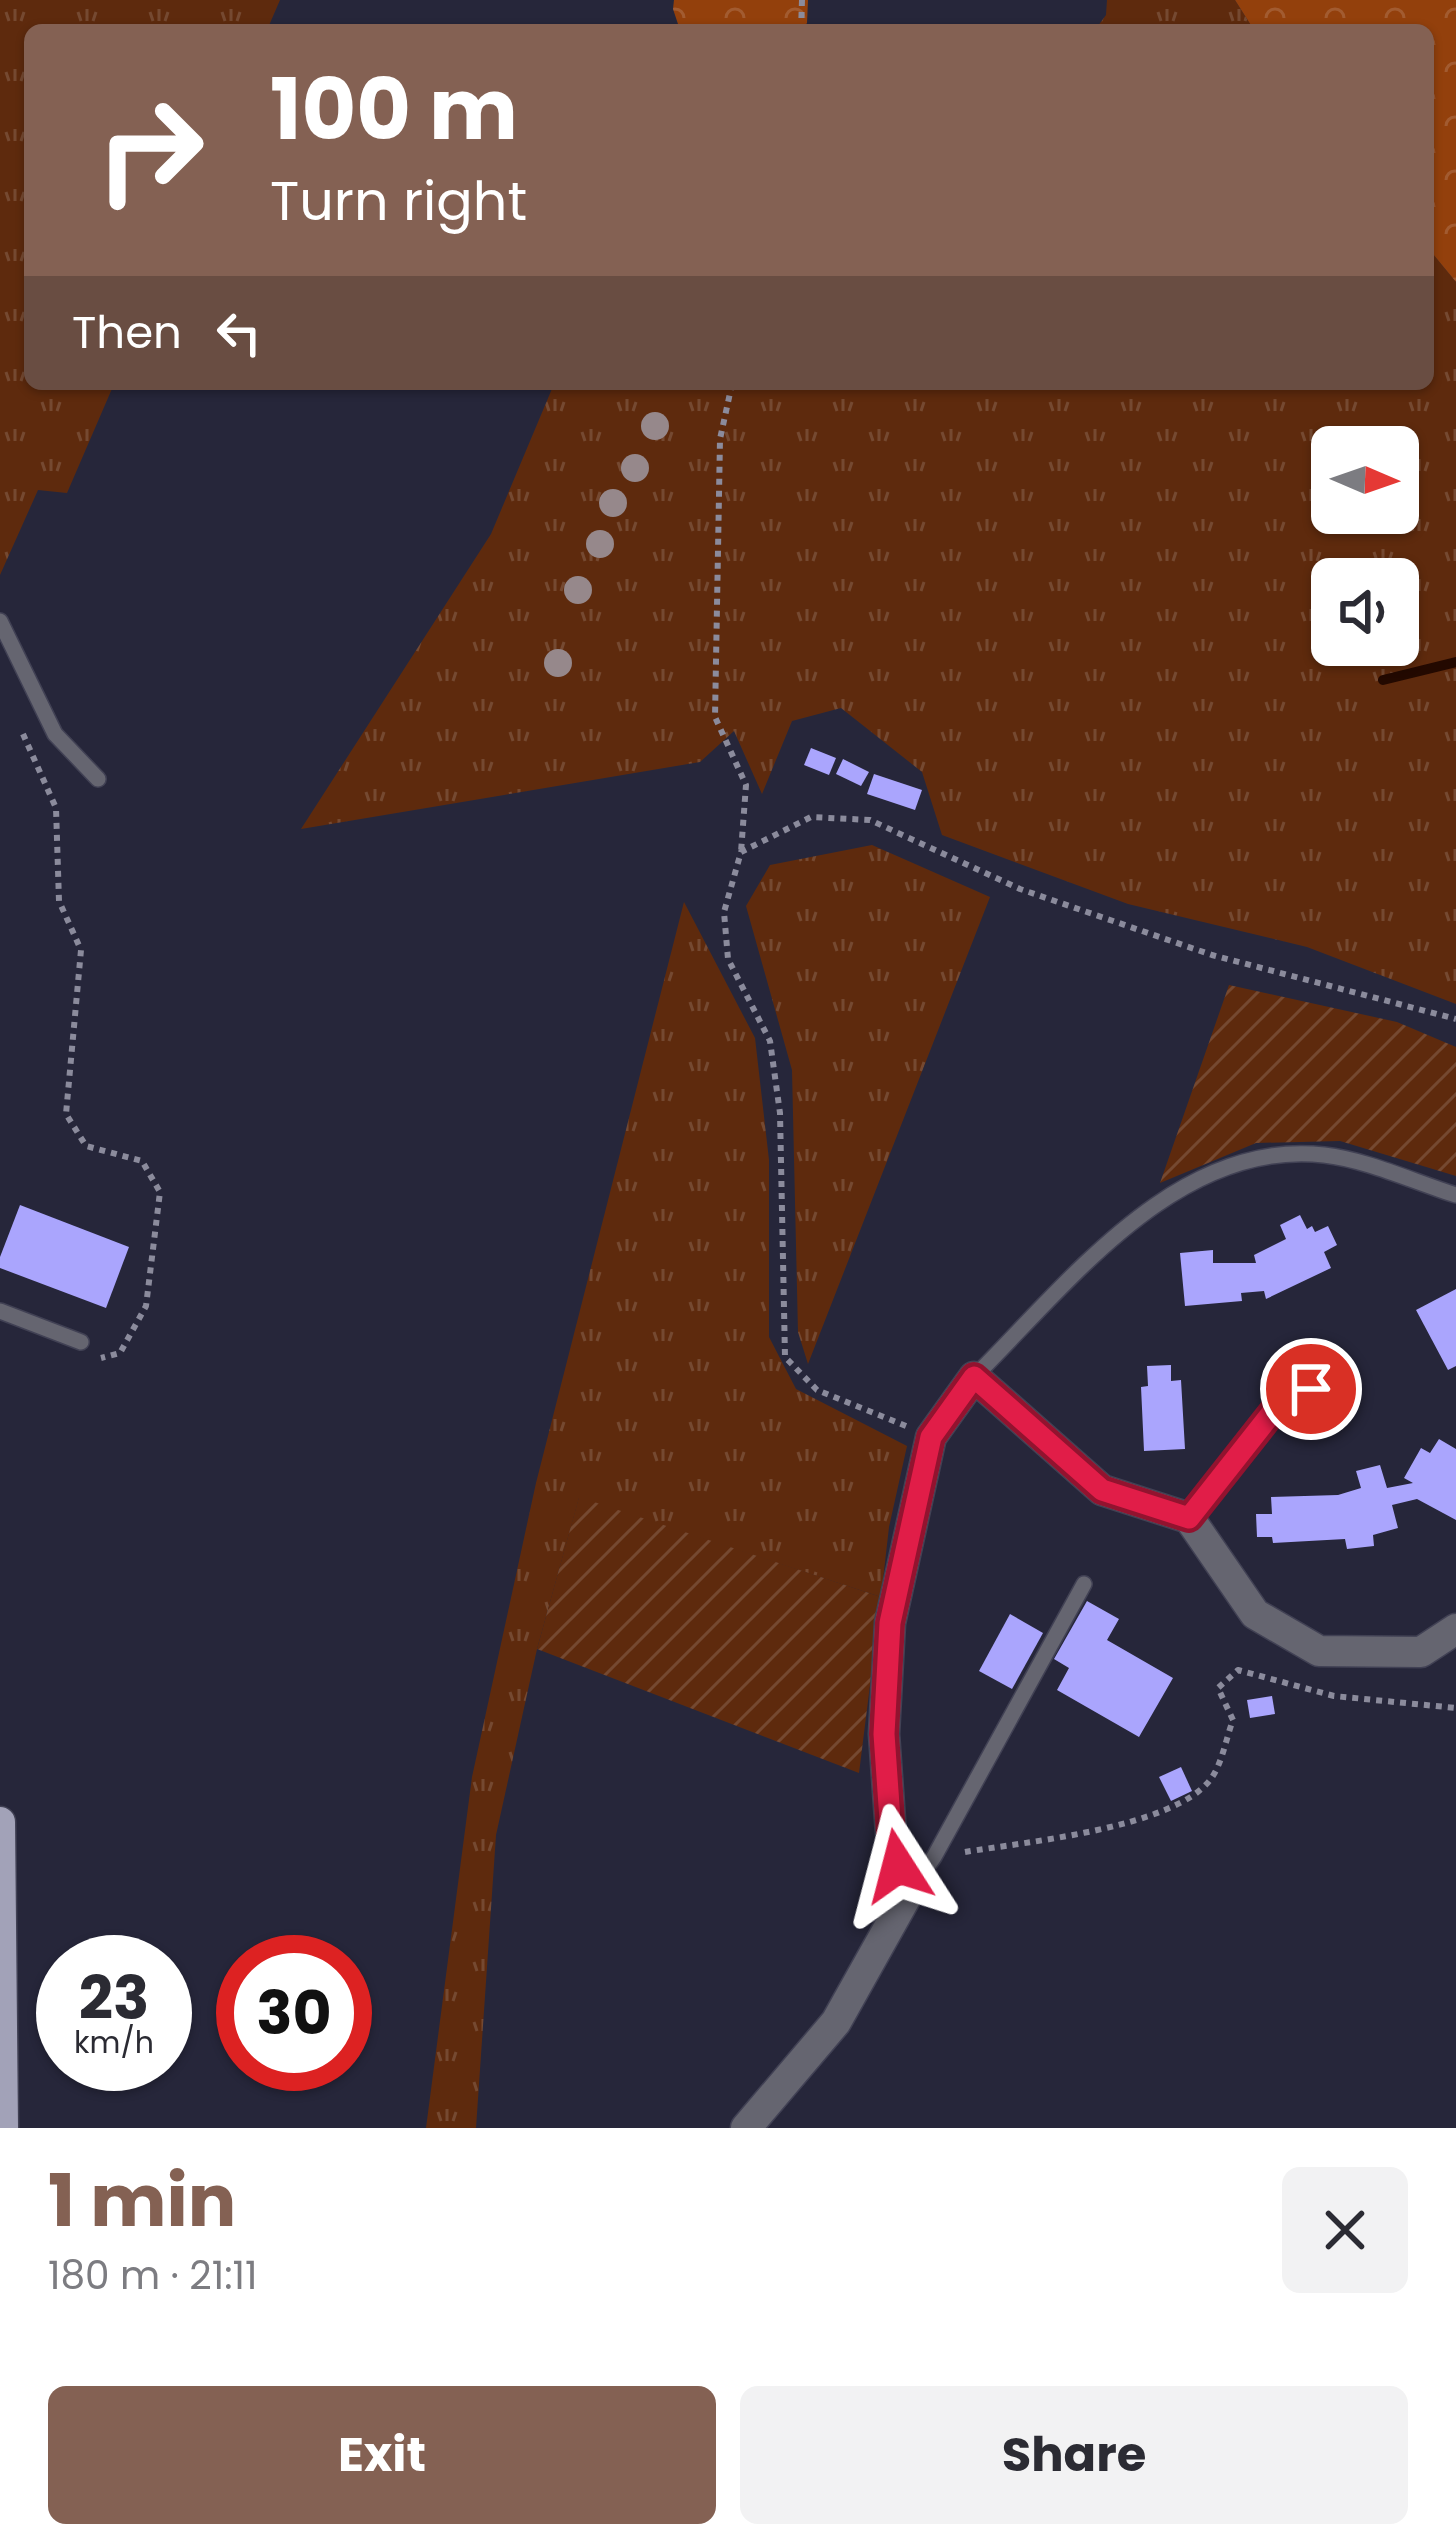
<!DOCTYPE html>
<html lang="en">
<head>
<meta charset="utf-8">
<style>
  :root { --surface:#fff; --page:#f2f2f3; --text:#2b2b33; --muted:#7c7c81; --accent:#846153 }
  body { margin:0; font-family:Poppins,sans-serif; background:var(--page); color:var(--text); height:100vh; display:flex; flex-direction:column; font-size:45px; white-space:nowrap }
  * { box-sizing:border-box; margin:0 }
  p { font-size:39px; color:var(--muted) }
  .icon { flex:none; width:66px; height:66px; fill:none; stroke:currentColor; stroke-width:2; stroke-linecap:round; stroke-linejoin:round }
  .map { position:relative; height:2128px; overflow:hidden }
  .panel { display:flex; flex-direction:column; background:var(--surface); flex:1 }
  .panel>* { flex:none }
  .guide { position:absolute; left:24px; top:24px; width:1410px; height:366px; border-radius:18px; box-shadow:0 3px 9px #0004; background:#846153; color:#fff; overflow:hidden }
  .needle { width:78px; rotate:92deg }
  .tools { position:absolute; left:1311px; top:426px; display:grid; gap:24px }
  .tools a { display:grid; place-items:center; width:108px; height:108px; border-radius:18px; background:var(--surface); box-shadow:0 3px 9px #0004; font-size:60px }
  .speed { position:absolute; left:36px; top:1935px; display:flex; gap:24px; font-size:60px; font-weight:700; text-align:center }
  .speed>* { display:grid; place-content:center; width:156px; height:156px; border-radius:50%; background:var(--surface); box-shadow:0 3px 9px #0004; line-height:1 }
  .speed small { font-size:30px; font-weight:400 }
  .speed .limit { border:18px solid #d22; background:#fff; color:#111 }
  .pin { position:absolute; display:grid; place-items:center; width:102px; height:102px; color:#fff; margin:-51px; border:6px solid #fff; border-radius:50%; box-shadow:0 3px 12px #0007 }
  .me { position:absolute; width:132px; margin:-66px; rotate:351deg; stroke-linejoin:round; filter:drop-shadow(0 0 9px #0008) }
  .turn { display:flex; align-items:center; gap:42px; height:252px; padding:0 48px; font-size:54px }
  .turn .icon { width:156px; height:156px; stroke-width:2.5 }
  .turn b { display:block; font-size:84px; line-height:102px }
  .then { display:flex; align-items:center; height:114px; padding:0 48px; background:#0003; gap:24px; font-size:45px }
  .round { display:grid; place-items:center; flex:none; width:126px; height:126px; border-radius:18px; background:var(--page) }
  .headline { display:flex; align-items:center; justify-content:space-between; height:204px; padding:0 48px }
  h1 { font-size:72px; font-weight:700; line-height:90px; color:var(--accent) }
  .cta { display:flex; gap:24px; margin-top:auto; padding:24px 48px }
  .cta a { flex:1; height:138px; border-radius:18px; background:var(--accent); color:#fff; font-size:48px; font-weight:700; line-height:138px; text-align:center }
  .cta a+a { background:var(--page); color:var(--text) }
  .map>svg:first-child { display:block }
  .grass { fill:url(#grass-tufts); fill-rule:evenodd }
  .forest { fill:url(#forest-crowns) }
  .garden { fill:url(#garden-furrows) }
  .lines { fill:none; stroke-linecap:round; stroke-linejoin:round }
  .stream { stroke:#230900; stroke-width:10 }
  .building { fill:#aaa5fd }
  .service-casing { stroke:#414154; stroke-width:18 }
  .minor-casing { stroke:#414154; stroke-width:33 }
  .primary-casing { stroke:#414154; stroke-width:33 }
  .path { stroke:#8b8b9c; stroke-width:6; stroke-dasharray:6 6; stroke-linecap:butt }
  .service { stroke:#656570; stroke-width:15 }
  .minor { stroke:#656570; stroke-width:30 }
  .primary { stroke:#a2a2b8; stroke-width:30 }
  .tree { fill:#96888b }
  .route-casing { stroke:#92132f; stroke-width:30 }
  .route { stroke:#e11d48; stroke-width:21 }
</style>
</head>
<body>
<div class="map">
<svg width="1456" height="2128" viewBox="0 0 1456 2128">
  <defs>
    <pattern id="grass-tufts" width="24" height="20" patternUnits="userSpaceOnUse" patternTransform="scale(3)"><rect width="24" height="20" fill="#5e2a0d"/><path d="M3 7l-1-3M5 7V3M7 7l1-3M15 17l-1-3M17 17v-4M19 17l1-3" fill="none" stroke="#754931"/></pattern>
    <pattern id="forest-crowns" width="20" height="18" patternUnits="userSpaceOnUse" patternTransform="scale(3)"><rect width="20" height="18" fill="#93400c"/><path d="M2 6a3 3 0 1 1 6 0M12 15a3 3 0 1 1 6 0" fill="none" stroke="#a25b30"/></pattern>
    <pattern id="garden-furrows" width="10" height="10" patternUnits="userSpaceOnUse" patternTransform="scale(3)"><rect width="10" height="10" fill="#5e2a0d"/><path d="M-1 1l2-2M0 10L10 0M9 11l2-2" fill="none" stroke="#754931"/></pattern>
  </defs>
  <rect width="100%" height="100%" fill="#26263a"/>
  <!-- grass -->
  <g class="grass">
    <path d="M0,0h280l-13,30h-237v354h84l-47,109 -29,-3 -38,85z"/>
    <path d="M1107,0h128l19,30h-159l11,-15z"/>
    <path d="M1428,248l28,34v722l-149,-57 -179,-43 -186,-69 -20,-63 -81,-64 -49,13 -30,73 -28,-63 -34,31 -399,67 190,-295 63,-150h874zM1398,447v66h-66v-66zM1332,579h66v66h-66z"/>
    <path d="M872,845l118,52 -182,467 -10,-32 -6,-262 -46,-164 24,-41z"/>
    <path d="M684,902l71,136 14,122v177l27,52 111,57 -18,81 -8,70 -302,-99 -42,151 -41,186 -20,293h-50l46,-351 64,-294z"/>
  </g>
  <!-- forest -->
  <g class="forest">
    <path d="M674,0h134l-1,23 -5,7h-122l-7,-21z"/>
    <path d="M1235,0h221v282l-28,-34v-218h-174z"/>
  </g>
  <!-- garden -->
  <g class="garden">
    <path d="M1229,985l168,37 59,25v129l-116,-35 -84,2 -96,40z"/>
    <path d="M579,1497l302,100 -22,176 -322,-124z"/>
  </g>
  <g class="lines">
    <!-- stream -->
    <path class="stream" d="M1383,680l73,-18"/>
  </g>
  <!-- building -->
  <g class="building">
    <path d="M811,748l25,10 -7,17 -25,-10z"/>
    <path d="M843,759l26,13 -8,14 -25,-12z"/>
    <path d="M874,774l48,16 -7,20 -48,-16z"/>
    <path d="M20,1205l109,42 -23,61 -106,-40v-11z"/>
    <path d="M1300,1215l7,14 5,-3 3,6 13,-6 9,19 -13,7 7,16 -65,31 -2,-8 -23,2 1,8 -57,5 -5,-53 33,-3v13h43l-2,-8 32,-16 -6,-14z"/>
    <path d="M1456,1289v77l-8,4 -32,-60z"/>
    <path d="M1171,1365v16l10,-1 4,69 -41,2 -3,-64 7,-1 -1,-20z"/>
    <path d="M1439,1439l17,10v71l-39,-21 -25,6 6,23 -25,7 1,11 -27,3 -2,-10 -72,4 -1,-6h-15l-1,-23h16l-1,-17 67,-2 23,-7 -5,-17 24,-6 7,23 26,-5 -9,-5 17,-30 9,5z"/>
    <path d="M1087,1601l32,18 -12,21 66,38 -34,59 -82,-47 12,-22 -15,-9z"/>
    <path d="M1010,1614l33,19 -31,56 -33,-18z"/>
    <path d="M1272,1696l3,18 -25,4 -3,-18z"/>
    <path d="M1181,1767l11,24 -21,10 -12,-24z"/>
  </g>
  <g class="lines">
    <!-- service casing -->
    <g class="service-casing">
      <g id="service">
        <path d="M0,621l55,113 43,45"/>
        <path d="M0,1311l81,31"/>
        <path d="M974,1377c93,-92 203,-239 350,-222 44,5 90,27 132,40"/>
        <path d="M1189,1518l93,-118 58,-22"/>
        <path d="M907,1895l27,-38 150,-273"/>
      </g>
    </g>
    <!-- minor casing -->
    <g class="minor-casing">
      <path id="minor" d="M746,2128l90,-106 70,-125 -15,-63 -7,-100 6,-111 41,-186 43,-60 128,113 87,28 66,96 64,37 102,1 35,-23"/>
    </g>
    <!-- primary casing -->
    <g class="primary-casing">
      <path id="primary" d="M0,1822l3,306"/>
    </g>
    <!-- path -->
    <g class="path">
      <path d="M801,30l1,-30"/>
      <path d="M732,384l-12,55 -5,278 31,68 -5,67"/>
      <path d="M23,734l33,74 3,93 22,49 -15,164 20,32 56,15 18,31 -14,114 -26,47 -19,5"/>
      <path d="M906,1426l-89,-36 -32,-33 -5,-244 -10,-72 -42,-82 -4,-47 17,-60 70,-35 59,3 150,69 192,66 244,64"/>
      <path d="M965,1852c60,-10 208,-24 245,-72 12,-15 16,-42 23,-60l-15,-32 20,-18 96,26 122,12"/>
    </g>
    <!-- service -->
    <use href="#service" class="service"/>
    <!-- minor -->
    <use href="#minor" class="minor"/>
    <!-- primary -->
    <use href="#primary" class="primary"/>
  </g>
  <!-- trees -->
  <g class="tree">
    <circle cx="655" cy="426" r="14"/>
    <circle cx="635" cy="468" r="14"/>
    <circle cx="613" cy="503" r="14"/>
    <circle cx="600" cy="544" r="14"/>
    <circle cx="578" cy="590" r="14"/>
    <circle cx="558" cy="663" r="14"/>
  </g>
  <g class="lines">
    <!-- route casing -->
    <g class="route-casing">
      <path id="route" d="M898,1866l-7,-32 -7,-100 6,-111 41,-186 43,-60 128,113 87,28 93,-118 29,-11"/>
    </g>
    <!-- route -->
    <use href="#route" class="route"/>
  </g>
</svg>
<div class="tools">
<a><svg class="needle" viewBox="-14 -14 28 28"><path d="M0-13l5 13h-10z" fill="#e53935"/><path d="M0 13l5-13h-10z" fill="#7c7c81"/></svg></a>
<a><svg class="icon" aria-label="sound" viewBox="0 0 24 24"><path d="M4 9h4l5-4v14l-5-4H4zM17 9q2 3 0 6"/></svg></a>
</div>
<div class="speed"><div>23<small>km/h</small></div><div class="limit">30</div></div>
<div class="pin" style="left:1311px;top:1389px;background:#d93025"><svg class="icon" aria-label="arrive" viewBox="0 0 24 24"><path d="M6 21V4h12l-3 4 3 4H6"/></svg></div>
<svg class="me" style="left:898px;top:1866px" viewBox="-20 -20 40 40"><path d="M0-17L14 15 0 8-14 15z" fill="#e11d48" stroke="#fff" stroke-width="4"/></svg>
<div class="guide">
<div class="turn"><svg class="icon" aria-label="right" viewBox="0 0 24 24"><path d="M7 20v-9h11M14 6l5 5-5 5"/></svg><div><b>100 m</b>Turn right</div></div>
<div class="then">Then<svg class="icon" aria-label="left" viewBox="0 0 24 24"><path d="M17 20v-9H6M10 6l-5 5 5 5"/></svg></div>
</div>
</div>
<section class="panel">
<div class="headline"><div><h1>1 min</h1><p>180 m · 21:11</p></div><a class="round"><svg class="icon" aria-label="close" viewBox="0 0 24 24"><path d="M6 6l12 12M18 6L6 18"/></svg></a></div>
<div class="cta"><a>Exit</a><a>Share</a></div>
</section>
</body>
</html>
